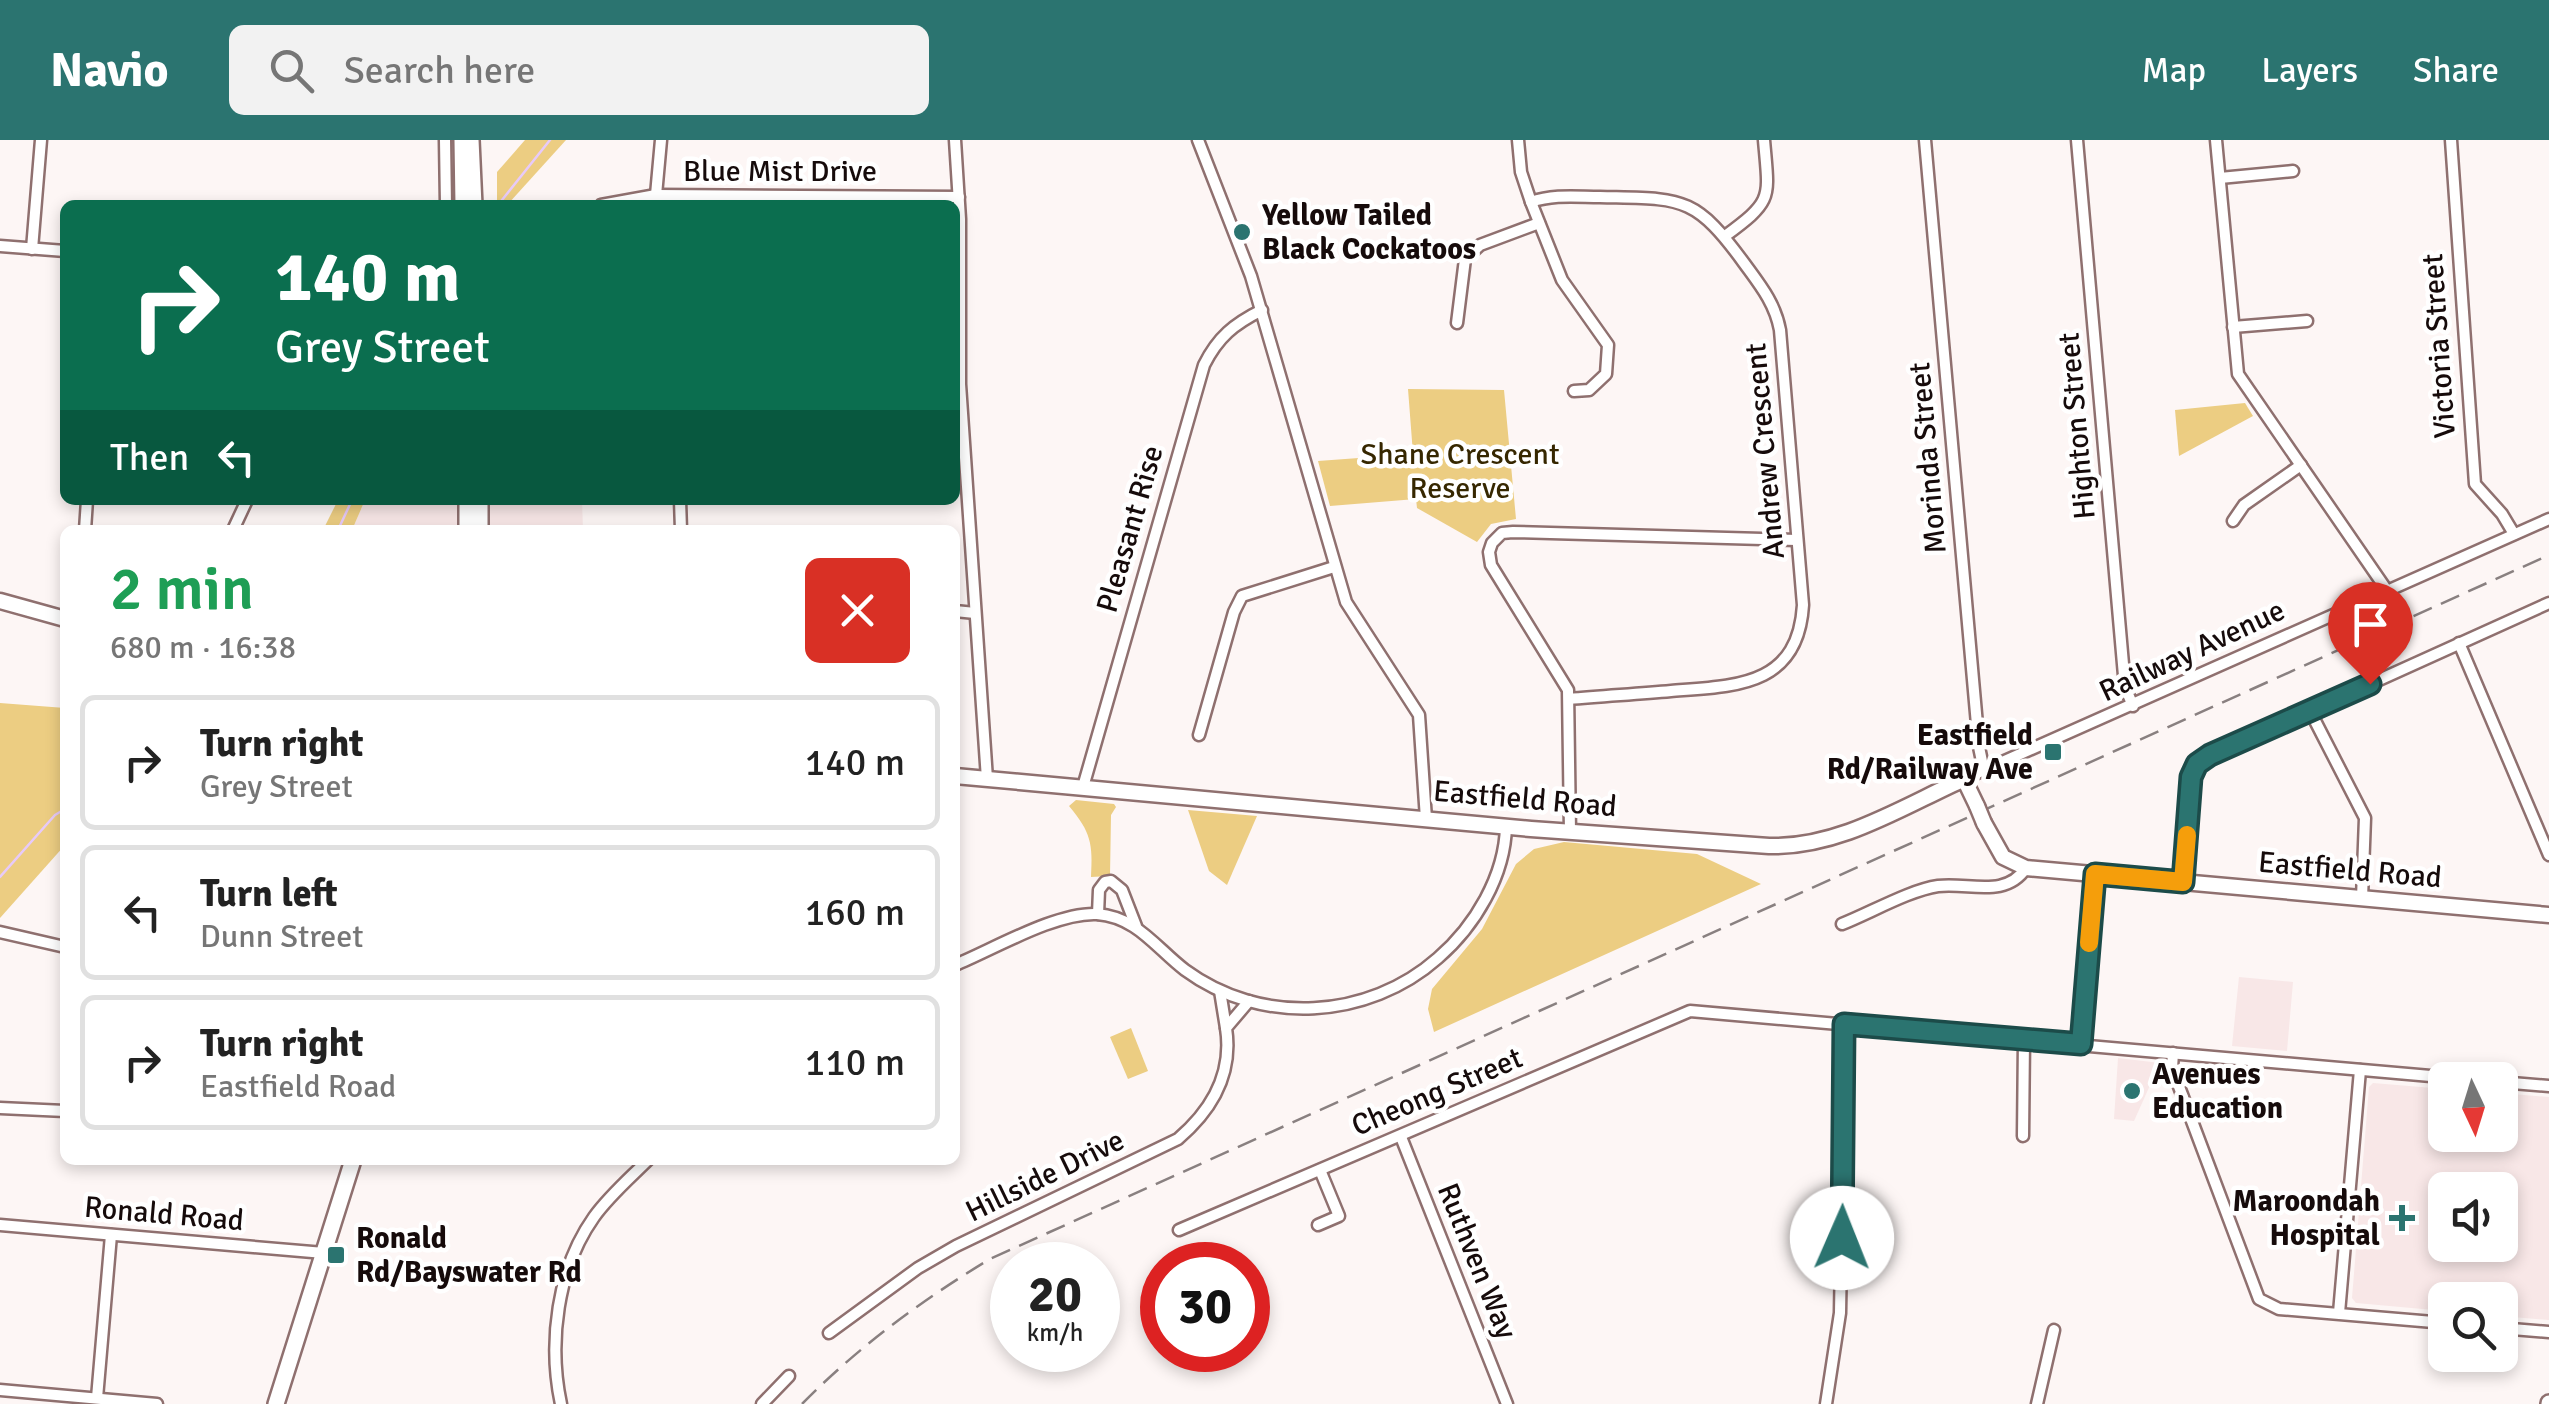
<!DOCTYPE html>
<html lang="en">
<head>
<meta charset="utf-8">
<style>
  :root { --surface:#fff; --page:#f2f2f2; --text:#222; --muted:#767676; --line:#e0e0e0; --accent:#2b7470 }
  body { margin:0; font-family:Signika,sans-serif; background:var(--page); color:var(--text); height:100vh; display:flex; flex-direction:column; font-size:38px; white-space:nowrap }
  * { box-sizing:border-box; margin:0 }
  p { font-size:32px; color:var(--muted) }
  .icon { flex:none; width:55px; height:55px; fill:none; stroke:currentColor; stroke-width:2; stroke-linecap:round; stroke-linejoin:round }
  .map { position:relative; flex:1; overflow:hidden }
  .sheet { position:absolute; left:60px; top:385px; width:900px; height:640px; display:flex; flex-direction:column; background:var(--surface); border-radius:15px; box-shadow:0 5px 15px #0003 }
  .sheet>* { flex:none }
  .guide { position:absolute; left:60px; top:60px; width:900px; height:305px; border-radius:15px; box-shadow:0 5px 15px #0003; background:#0b6e4f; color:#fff; overflow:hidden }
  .needle { width:65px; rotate:176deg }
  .tools { position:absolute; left:2428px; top:922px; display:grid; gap:20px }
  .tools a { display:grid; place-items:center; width:90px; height:90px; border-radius:15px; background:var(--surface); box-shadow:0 5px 15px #0003; font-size:50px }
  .speed { position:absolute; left:990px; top:1102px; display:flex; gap:20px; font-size:50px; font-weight:700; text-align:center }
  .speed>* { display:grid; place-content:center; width:130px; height:130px; border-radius:50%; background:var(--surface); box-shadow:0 5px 15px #0003; line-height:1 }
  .speed small { font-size:25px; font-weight:400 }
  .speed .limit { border:15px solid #d22; background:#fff; color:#111 }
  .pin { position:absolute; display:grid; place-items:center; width:85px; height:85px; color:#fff; margin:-102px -42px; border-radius:50% 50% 50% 0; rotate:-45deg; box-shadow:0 0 10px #0007 }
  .pin .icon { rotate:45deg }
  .me { position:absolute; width:110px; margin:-55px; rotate:1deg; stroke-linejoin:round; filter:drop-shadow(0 0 8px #0008) }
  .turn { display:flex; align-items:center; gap:35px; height:210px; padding:0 50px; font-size:45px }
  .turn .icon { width:130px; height:130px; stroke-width:2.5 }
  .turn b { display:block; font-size:70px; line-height:85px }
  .then { display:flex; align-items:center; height:95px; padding:0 50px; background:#0003; gap:20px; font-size:38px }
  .round { display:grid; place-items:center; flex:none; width:105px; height:105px; border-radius:15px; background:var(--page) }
  .overview { display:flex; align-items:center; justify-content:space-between; height:170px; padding:0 50px }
  h1 { font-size:60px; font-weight:600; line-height:75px; color:#1e9e55 }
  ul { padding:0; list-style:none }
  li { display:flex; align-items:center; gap:30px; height:135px; margin:0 20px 15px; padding:0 30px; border:5px solid var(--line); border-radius:15px }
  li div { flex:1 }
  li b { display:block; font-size:38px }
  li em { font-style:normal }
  header { display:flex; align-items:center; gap:60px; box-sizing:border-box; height:140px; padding:0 50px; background:var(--accent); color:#fff }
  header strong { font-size:48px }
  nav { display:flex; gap:55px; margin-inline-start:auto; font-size:35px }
  .search { width:700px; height:90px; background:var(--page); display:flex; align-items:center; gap:25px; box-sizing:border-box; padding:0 35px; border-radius:15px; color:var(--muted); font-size:38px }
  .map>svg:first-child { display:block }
  .built { fill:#f8e7e7; fill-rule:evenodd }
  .green { fill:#eccd82 }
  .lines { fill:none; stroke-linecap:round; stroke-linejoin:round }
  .stream { stroke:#e7caf9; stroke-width:2.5 }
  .minor-casing { stroke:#8f706f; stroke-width:15 }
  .secondary-casing { stroke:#8f706f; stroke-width:19 }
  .primary-casing { stroke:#8f706f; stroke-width:20 }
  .minor { stroke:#fff; stroke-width:10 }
  .secondary { stroke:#fff; stroke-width:14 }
  .primary { stroke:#fff; stroke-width:15 }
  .rail { stroke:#898080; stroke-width:2.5; stroke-dasharray:20 10; stroke-linecap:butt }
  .secondary-bridge-casing { stroke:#8f706f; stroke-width:19; stroke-linecap:butt }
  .secondary-bridge { stroke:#fff; stroke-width:14 }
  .route-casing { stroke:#1c4b49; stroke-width:25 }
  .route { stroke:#2b7470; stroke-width:18 }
  .slow { stroke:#f59e0b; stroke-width:18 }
  .poi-dot { fill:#2b7470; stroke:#fff; stroke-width:4 }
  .labels { text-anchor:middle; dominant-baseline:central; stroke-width:9; stroke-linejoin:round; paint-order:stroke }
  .street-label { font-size:30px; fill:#160b0b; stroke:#fff }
  .poi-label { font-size:30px; font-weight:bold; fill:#160b0b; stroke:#fff; text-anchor:start }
  .park-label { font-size:30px; fill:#362700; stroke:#fff }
</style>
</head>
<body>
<header>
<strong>Navio</strong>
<div class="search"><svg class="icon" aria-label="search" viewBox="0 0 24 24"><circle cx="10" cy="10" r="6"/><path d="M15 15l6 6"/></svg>Search here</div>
<nav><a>Map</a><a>Layers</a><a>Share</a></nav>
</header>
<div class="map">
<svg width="2549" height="1264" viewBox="0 0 2549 1264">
  <rect width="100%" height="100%" fill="#fdf6f5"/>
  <!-- built -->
  <g class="built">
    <path d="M365,360h217l1,30h-231z"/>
    <path d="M2239,837l54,5 -6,69 -55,-5z"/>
    <path d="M2118,918l42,5 -26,58 -20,-2z"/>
    <path d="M2373,943l72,6v46h55v-42l49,4v223l-49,-4v-16h-55v11l-89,-8 -4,-5 17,-211zM2445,1050h55v55h-55z"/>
  </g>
  <!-- green -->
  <g class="green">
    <path d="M525,0h41l-59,65h-10v-33z"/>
    <path d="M1408,249l96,1 12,129 -25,5 -14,18 -60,-34 -1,-9 -86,7 -12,-45 95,-7z"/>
    <path d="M2245,263l8,13 -74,40 -4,-46z"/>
    <path d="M338,360h27l-13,30h-29z"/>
    <path d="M0,563l65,5v137l-65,73z"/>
    <path d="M1076,660l38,4 2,3 -5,8 -1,61 -19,1c2,-33 0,-45 -22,-71z"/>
    <path d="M1188,670l69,6 -30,69 -18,-14z"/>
    <path d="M1564,702l133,12 64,30 -327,148 -6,-23 4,-20 50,-60 34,-65 18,-15z"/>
    <path d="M1131,888l17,43 -20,8 -18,-42z"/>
  </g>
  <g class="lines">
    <!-- stream -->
    <g class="stream">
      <path d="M498,65l52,-65"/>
      <path d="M338,390l14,-30"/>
      <path d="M0,737l55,-62 10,-6"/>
    </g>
    <!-- minor casing -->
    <g class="minor-casing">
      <g id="minor">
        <path d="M445,0l1,65"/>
        <path d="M955,0l5,79v165l27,395"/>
        <path d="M1198,0l53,136 95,326 73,113 7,104"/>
        <path d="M1518,0l3,32 10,30c23,-8 46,-5 69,-5 81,2 94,-3 144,66 16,22 31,40 36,67l23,275c-5,82 -68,81 -132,86 -34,3 -68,5 -102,8"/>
        <path d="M1925,0l54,607 5,24"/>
        <path d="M2077,0l48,547 8,19"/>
        <path d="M2216,0l22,234 148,215"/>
        <path d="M2451,0l24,344 27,30 12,20"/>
        <path d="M2220,38l73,-7"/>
        <path d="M656,55l5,-55"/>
        <path d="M1531,62l31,78 46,65 -2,29 -17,16 -15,1"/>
        <path d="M601,65l55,-10 303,2"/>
        <path d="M1725,96c49,-36 44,-37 39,-96"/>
        <path d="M0,106l65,5"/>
        <path d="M32,109l9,-109"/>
        <path d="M1457,183l8,-64 15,-14 59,-22"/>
        <path d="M2233,187l74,-6"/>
        <path d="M680,360l1,30"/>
        <path d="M2233,381l11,-16 57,-40"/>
        <path d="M85,390l2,-30"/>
        <path d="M233,390l14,-30"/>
        <path d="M955,471l20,2"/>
        <path d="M2459,503l90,212"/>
        <path d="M2310,571l55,107 -3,80"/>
        <path d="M1199,595l35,-123 8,-16 92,-29"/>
        <path d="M1964,639l585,-260"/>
        <path d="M1083,647l121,-422c14,-28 30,-41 58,-55"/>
        <path d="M1570,692l-2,-142 -77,-125 -2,-13 3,-9 10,-10 11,-1 284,8"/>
        <path d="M2183,742l8,-105 11,-17 347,-157"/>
        <path d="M1098,774l1,-24 6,-8 6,-1 11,9 14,36"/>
        <path d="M1842,784c28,-11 68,-34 96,-38 31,-4 67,13 88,-18"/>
        <path d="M0,792l65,15"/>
        <path d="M955,825c39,-16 101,-53 142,-51 40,3 59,34 88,56 76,56 183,50 253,-12 37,-32 67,-82 68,-132"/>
        <path d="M1220,851l6,37"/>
        <path d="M2081,904l14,-170"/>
        <path d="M2173,913l-1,15 87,231 20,10 166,14"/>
        <path d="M2500,942l49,4"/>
        <path d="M0,968l65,3"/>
        <path d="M2023,996l1,-97"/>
        <path d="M1401,997l106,267"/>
        <path d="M0,1085l324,28"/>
        <path d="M1318,1085l21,-9 -19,-46"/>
        <path d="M1179,1090l511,-219 786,69"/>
        <path d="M2339,1173l21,-243"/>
        <path d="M2500,1188l49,4"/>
        <path d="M829,1193l89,-65 38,-22 222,-107c34,-29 55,-66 48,-111l23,-27"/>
        <path d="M0,1250l157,14"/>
        <path d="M97,1258l14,-163"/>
        <path d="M561,1264c-13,-61 -4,-135 33,-187 15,-21 36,-39 54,-57"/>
        <path d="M762,1264l27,-28"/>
        <path d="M1826,1264l14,-91 5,-289"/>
        <path d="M2037,1264l17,-74"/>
      </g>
    </g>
    <!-- secondary casing -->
    <g class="secondary-casing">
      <g id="secondary">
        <path d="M0,461l65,18"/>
        <path d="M955,636l576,53 238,17c70,2 133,-39 195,-67l13,27"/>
        <path d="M1984,683l19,34 23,11 523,47"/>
      </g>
    </g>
    <!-- primary casing -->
    <g class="primary-casing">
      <g id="primary">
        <path d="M462,0l1,65"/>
        <path d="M471,0l3,65"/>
        <path d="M467,360v30"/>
        <path d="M480,360v30"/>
        <path d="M276,1264l77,-244"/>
        <path d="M2549,1264v-1"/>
      </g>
    </g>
    <!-- minor -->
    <use href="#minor" class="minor"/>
    <!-- secondary -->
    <use href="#secondary" class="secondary"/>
    <!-- primary -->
    <use href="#primary" class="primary"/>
    <!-- rail -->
    <path class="rail" d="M802,1264c56,-57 120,-104 188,-145l1559,-704"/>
    <!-- secondary-bridge casing -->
    <g class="secondary-bridge-casing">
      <path id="secondary-bridge" d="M1977,666l7,17"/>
    </g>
    <!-- secondary-bridge -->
    <use href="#secondary-bridge" class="secondary-bridge"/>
  </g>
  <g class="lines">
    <!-- route casing -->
    <g class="route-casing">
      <path id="route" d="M1842,1098l2,-214 237,20 14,-170 88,8 8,-105 6,-13 13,-9 160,-71"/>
    </g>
    <!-- route -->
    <use href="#route" class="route"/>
    <!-- slow -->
    <path class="slow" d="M2089,803l6,-69 88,8 4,-47"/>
  </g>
  <!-- markers -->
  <g class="poi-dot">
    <circle cx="1242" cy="92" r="10"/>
    <rect x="2043" y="602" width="20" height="20" rx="5"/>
    <circle cx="2132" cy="951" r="10"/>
    <path d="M2397 1063h10v10h10v10h-10v10h-10v-10h-10v-10h10z"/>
    <rect x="326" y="1105" width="20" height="20" rx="5"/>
  </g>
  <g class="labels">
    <!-- street labels -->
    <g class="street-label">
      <text x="780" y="31">Blue Mist Drive</text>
      <text transform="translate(2439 206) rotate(-94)">Victoria Street</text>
      <text transform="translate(2077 286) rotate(-95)">Highton Street</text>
      <text transform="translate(1765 311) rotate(-95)">Andrew Crescent</text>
      <text transform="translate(1928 318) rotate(-95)">Morinda Street</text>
      <text transform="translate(1130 389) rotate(-74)">Pleasant Rise</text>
      <text transform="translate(2192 511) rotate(-25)">Railway Avenue</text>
      <text transform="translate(1525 659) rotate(5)">Eastfield Road</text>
      <text transform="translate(2350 730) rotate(5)">Eastfield Road</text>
      <text transform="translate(1437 952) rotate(-23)">Cheong Street</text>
      <text transform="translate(1045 1036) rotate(-26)">Hillside Drive</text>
      <text transform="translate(164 1074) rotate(5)">Ronald Road</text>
      <text transform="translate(1477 1121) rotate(68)">Ruthven Way</text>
    </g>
    <!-- poi labels -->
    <g class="poi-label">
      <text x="1262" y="75">Yellow Tailed<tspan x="1262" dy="34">Black Cockatoos</tspan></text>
      <text x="2033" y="595" text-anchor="end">Eastfield<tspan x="2033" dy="34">Rd/Railway Ave</tspan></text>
      <text x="2152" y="934">Avenues<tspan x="2152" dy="34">Education</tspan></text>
      <text x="2380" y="1061" text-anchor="end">Maroondah<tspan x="2380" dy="34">Hospital</tspan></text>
      <text x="356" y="1098">Ronald<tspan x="356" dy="34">Rd/Bayswater Rd</tspan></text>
    </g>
    <!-- park labels -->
    <g class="park-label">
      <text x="1460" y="314">Shane Crescent<tspan x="1460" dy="34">Reserve</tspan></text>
    </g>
  </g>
</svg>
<div class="tools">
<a><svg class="needle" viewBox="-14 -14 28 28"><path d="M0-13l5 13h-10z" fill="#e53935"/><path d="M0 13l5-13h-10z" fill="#767676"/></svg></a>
<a><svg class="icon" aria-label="sound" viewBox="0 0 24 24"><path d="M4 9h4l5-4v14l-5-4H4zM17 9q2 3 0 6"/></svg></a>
<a><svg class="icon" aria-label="search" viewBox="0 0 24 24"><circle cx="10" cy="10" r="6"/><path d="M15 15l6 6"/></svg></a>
</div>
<div class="speed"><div>20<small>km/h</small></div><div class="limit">30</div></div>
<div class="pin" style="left:2370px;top:544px;background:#d93025"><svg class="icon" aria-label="arrive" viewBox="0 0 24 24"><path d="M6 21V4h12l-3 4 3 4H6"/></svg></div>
<svg class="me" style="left:1842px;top:1098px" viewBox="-20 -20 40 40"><circle r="19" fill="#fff"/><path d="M0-13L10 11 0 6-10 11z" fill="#2b7470"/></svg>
<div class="guide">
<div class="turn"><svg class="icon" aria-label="right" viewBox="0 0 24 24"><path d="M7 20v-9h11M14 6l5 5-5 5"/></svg><div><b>140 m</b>Grey Street</div></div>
<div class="then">Then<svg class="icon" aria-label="left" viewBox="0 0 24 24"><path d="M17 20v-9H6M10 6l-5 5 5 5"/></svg></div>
</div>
<section class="sheet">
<div class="overview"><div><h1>2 min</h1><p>680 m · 16:38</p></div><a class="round" style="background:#d93025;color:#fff"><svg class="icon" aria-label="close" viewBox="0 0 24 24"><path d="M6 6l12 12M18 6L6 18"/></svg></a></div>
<ul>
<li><svg class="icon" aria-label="right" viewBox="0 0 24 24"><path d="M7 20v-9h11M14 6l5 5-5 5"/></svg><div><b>Turn right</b><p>Grey Street</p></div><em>140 m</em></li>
<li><svg class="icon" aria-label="left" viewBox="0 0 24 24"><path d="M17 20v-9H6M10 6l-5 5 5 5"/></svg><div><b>Turn left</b><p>Dunn Street</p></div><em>160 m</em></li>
<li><svg class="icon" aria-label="right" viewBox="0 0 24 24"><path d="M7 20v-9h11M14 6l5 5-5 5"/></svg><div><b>Turn right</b><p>Eastfield Road</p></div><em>110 m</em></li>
</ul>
</section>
</div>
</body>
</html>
